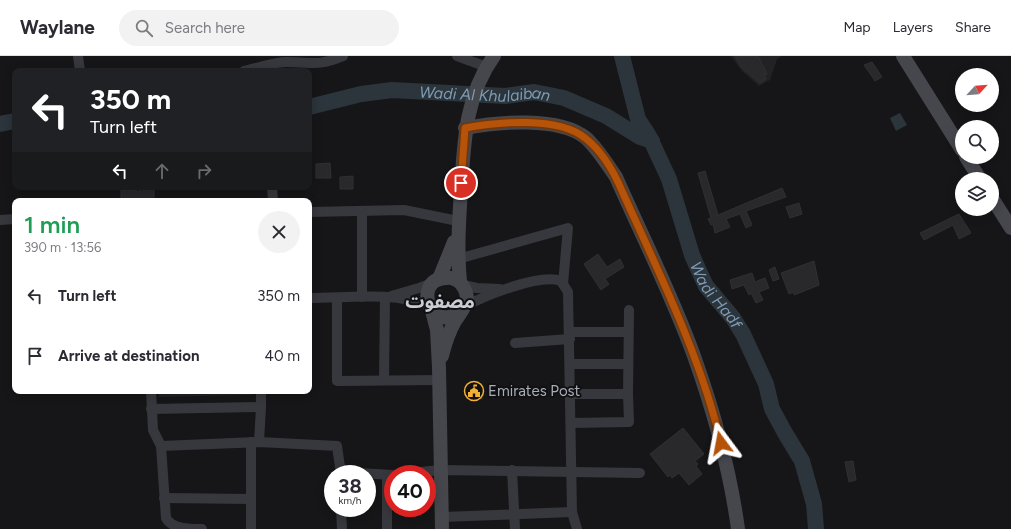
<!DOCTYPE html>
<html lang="en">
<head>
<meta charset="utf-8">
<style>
  :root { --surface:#fff; --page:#f2f2f3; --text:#2b2b33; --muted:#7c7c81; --line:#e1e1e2 }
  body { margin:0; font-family:Figtree,"Noto Sans Arabic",sans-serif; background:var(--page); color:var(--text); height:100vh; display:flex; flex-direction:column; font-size:15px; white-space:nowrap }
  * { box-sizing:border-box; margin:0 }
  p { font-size:13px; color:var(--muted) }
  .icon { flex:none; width:22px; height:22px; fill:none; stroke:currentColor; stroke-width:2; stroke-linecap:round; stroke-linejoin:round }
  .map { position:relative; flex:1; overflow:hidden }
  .details { position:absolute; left:12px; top:142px; width:300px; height:196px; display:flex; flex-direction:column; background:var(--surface); border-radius:8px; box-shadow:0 2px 10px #0003 }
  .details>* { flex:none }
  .top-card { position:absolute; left:12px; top:12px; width:300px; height:122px; border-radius:8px; box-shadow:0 2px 10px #0003; background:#202124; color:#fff; overflow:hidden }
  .needle { width:26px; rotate:64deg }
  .fabs { position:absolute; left:955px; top:12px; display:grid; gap:8px }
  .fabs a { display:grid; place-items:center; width:44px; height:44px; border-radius:50%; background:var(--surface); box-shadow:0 2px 10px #0003; font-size:20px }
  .speed { position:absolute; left:324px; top:409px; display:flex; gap:8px; font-size:20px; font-weight:700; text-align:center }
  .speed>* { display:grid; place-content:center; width:52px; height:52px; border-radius:50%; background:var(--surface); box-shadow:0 2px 10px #0003; line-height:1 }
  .speed small { font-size:10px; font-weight:400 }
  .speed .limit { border:6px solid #d22; background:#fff; color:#111 }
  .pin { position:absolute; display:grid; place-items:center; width:34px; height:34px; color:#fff; margin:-17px; border:2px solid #fff; border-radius:50%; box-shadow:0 1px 4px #0007 }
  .me { position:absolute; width:44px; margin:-22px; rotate:347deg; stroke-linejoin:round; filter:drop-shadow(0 0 3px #0008) }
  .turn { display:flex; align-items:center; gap:14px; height:84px; padding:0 12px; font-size:18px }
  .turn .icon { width:52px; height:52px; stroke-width:2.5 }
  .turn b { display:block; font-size:28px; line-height:34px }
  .lanes { display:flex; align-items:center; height:38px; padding:0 12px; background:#0003; justify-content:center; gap:20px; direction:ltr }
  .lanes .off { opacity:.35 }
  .round { display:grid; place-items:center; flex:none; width:42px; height:42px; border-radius:21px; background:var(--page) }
  .head { display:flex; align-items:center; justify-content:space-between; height:68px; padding:0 12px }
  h1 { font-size:24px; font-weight:600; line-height:30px; color:#1e9e55 }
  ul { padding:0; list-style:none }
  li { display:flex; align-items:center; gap:12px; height:60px; padding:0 12px }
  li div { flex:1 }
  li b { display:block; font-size:15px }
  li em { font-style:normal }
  header { display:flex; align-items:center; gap:24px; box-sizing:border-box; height:56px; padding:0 20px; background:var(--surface); border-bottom:1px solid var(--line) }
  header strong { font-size:19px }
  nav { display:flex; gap:22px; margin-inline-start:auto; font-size:14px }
  .search { width:280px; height:36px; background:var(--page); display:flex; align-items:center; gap:10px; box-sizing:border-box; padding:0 14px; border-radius:22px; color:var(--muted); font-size:15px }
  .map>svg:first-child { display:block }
  .built { fill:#222225 }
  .water { fill:#2c353c }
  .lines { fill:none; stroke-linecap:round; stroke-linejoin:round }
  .river { stroke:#2c353c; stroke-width:16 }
  .building { fill:#29292c; stroke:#303034 }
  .street { stroke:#37383d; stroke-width:10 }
  .secondary { stroke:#45474d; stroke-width:14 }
  .route-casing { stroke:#753606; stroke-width:10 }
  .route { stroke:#b45309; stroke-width:7 }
  .labels { text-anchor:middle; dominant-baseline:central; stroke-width:4; stroke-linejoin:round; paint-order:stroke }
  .poi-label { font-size:15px; fill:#a8adb8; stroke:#111113; text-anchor:start }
  .water-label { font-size:16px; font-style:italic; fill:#7f9bb3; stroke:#111113 }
  .district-label { font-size:19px; font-weight:bold; fill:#c9ccd4; stroke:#111113 }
</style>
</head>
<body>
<header>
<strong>Waylane</strong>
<div class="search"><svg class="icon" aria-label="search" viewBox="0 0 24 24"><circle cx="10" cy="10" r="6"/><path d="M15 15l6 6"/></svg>Search here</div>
<nav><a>Map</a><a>Layers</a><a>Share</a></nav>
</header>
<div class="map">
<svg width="1011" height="473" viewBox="0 0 1011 473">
  <rect width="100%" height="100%" fill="#161618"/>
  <!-- built -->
  <g class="built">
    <path d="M731,0h51l-5,3 -7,21 -11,6 -17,-15z"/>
    <path d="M159,335h93v4l-93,2z"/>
  </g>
  <!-- water -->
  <path class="water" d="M900,57l7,12 -11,6 -6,-13z"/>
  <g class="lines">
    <!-- river -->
    <g class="river">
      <path id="s1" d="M622,0l16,63 11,17 20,43 23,76 7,16 7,15 27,32 10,16 23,50 6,25 13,24 17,28 12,43 2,25"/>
      <path id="s2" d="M309,51l52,-13 31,-4 113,6 29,-4 30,6 42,18 34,21 12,4"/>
      <path d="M0,68l15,-3"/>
    </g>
  </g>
  <!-- building -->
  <g class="building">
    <path d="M735,0h23l9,18 -3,1 2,4 -6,4 -19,-16z"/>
    <path d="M872,6l10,15 -7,4 -11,-16z"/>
    <path d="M330,107l1,15h-15v-14z"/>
    <path d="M705,115l13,44 64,-27 4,9 -40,14 6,14 -6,3 -6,-14 -14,5 4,8 -15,6 -2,-9 -2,1 -3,-6 3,-1 -13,-45z"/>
    <path d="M353,120v13h-13v-12z"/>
    <path d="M142,133h12v12h-29v-2h-4v-9h15l1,2z"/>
    <path d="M799,147l3,11 -12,4 -4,-11z"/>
    <path d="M959,158l12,19 -12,6 -6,-14 -29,15 -4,-7z"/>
    <path d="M598,198l9,13 13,-8 4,8 -19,12 4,5 -8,6 -17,-26z"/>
    <path d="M814,205l5,24 -25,10v-3l-5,2 -8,-21z"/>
    <path d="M775,211l4,12 -6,2 -4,-11z"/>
    <path d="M752,217l3,9 10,-4 4,10 -10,4 4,8 -7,3 -5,-10 -2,2 -5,-10 -12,4 -2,-9z"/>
    <path d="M466,328h16v15h-15z"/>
    <path d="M683,372l21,26 -9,7 3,3 -2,2 6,8 -13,11 -10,-12 -7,5 -2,-3 -2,2 -18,-23z"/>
    <path d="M853,405l3,19 -7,2 -4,-20z"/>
  </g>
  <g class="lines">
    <!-- street -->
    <g class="street">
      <path d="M78,0l2,15"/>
      <path d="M457,0l30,11"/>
      <path d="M244,15c14,-3 29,-9 43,-9 26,0 29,5 56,-6"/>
      <path d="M272,131l1,14"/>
      <path d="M309,156l95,-2 54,11"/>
      <path d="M0,164l15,-1"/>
      <path d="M458,203l110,-31 -5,56"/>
      <path d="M463,229l14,3 23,1"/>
      <path d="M391,240l28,-8 16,-6"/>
      <path d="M362,241v-85"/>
      <path d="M309,242c39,0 83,-7 120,8"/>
      <path d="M337,242v83l102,-1"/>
      <path d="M464,251c20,-11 76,-34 97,-26l7,11 4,220 5,17"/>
      <path d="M570,276h58"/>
      <path d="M515,287l55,-4"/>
      <path d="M570,308h58"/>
      <path d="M384,324l1,-83"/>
      <path d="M151,335l2,39 8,16 5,72c6,11 23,11 36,11"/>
      <path d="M571,338h57l1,-84"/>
      <path d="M151,353l110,-2v-16"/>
      <path d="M571,367l58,-1 -1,-28"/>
      <path d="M259,386l2,-35"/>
      <path d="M161,390l98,-4 78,4 4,28"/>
      <path d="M512,414l3,59"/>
      <path d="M341,416l52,3"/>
      <path d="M399,418l42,-4 199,3"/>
      <path d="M164,442l87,1"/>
      <path d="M341,452l1,21"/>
      <path d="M442,461l130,-5"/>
      <path d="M251,473v-87"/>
      <path d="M387,473v-54"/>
    </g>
    <!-- secondary -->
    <g class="secondary">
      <path d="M903,0l59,94"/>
      <path d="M465,72c32,-6 94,-12 121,10 12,11 21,26 30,39 26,59 56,118 78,179 20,56 36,114 44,173"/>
      <path d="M966,101l14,22"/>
      <path d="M992,142l19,30"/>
      <path d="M439,223l15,-37"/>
      <path d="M460,226c-3,-31 -1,-61 1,-92 3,-47 4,-94 33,-134"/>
      <path d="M432,255l5,19 2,38 3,161"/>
      <path d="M442,300c3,-13 7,-24 13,-35 4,-6 9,-12 11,-19 2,-5 0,-12 -4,-17 -3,-5 -10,-8 -16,-7 -35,1 -15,58 15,33"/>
    </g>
  </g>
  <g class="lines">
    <!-- route casing -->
    <g class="route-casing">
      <path id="route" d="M461,127l4,-55c32,-6 93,-12 120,10 17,13 29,34 37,53 37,82 78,164 99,252"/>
    </g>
    <!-- route -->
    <use href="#route" class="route"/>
  </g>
  <!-- icons -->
  <defs>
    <g id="civic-ring" transform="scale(1)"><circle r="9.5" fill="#111113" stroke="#f2b134" stroke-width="1.5"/><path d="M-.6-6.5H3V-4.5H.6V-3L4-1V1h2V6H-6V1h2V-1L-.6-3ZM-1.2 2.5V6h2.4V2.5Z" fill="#f2b134"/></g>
  </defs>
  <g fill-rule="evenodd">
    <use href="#civic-ring" x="474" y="335"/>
  </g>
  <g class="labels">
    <!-- poi labels -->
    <g class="poi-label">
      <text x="488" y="335">Emirates Post</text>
    </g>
    <!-- water labels -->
    <g class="water-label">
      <text stroke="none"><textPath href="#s2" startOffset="178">Wadi Al Khulaiban</textPath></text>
      <text stroke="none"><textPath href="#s1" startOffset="259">Wadi Hadf</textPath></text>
    </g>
    <!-- district labels -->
    <g class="district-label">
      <text x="440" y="245">مصفوت</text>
    </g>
  </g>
</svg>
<div class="fabs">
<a><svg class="needle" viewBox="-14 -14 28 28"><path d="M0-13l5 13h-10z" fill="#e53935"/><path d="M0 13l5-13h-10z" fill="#7c7c81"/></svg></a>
<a><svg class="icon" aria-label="search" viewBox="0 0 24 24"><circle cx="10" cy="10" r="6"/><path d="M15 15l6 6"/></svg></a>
<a><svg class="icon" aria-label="layers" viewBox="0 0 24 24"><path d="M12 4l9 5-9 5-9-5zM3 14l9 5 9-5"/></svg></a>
</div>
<div class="speed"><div>38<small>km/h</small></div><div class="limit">40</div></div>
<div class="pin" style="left:461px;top:127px;background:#d93025"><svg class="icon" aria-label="arrive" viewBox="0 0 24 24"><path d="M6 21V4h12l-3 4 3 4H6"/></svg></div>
<svg class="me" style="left:721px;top:387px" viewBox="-20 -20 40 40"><path d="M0-17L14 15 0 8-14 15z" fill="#b45309" stroke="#fff" stroke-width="4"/></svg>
<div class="top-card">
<div class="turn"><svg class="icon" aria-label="left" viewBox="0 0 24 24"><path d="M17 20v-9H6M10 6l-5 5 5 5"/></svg><div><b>350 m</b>Turn left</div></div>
<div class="lanes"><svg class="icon" aria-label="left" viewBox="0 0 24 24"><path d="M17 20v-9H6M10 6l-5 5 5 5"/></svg><svg class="icon off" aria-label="ahead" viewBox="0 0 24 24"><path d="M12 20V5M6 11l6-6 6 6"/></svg><svg class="icon off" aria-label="right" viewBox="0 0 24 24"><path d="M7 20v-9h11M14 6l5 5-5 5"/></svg></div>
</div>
<section class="details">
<div class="head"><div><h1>1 min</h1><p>390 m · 13:56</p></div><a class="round"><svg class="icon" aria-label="close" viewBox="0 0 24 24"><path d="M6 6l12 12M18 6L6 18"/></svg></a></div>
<ul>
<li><svg class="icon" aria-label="left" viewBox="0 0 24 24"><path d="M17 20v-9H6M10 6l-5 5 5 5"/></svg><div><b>Turn left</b></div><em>350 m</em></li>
<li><svg class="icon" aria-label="arrive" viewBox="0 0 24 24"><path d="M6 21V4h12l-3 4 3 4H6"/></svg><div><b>Arrive at destination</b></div><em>40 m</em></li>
</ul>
</section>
</div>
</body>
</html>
